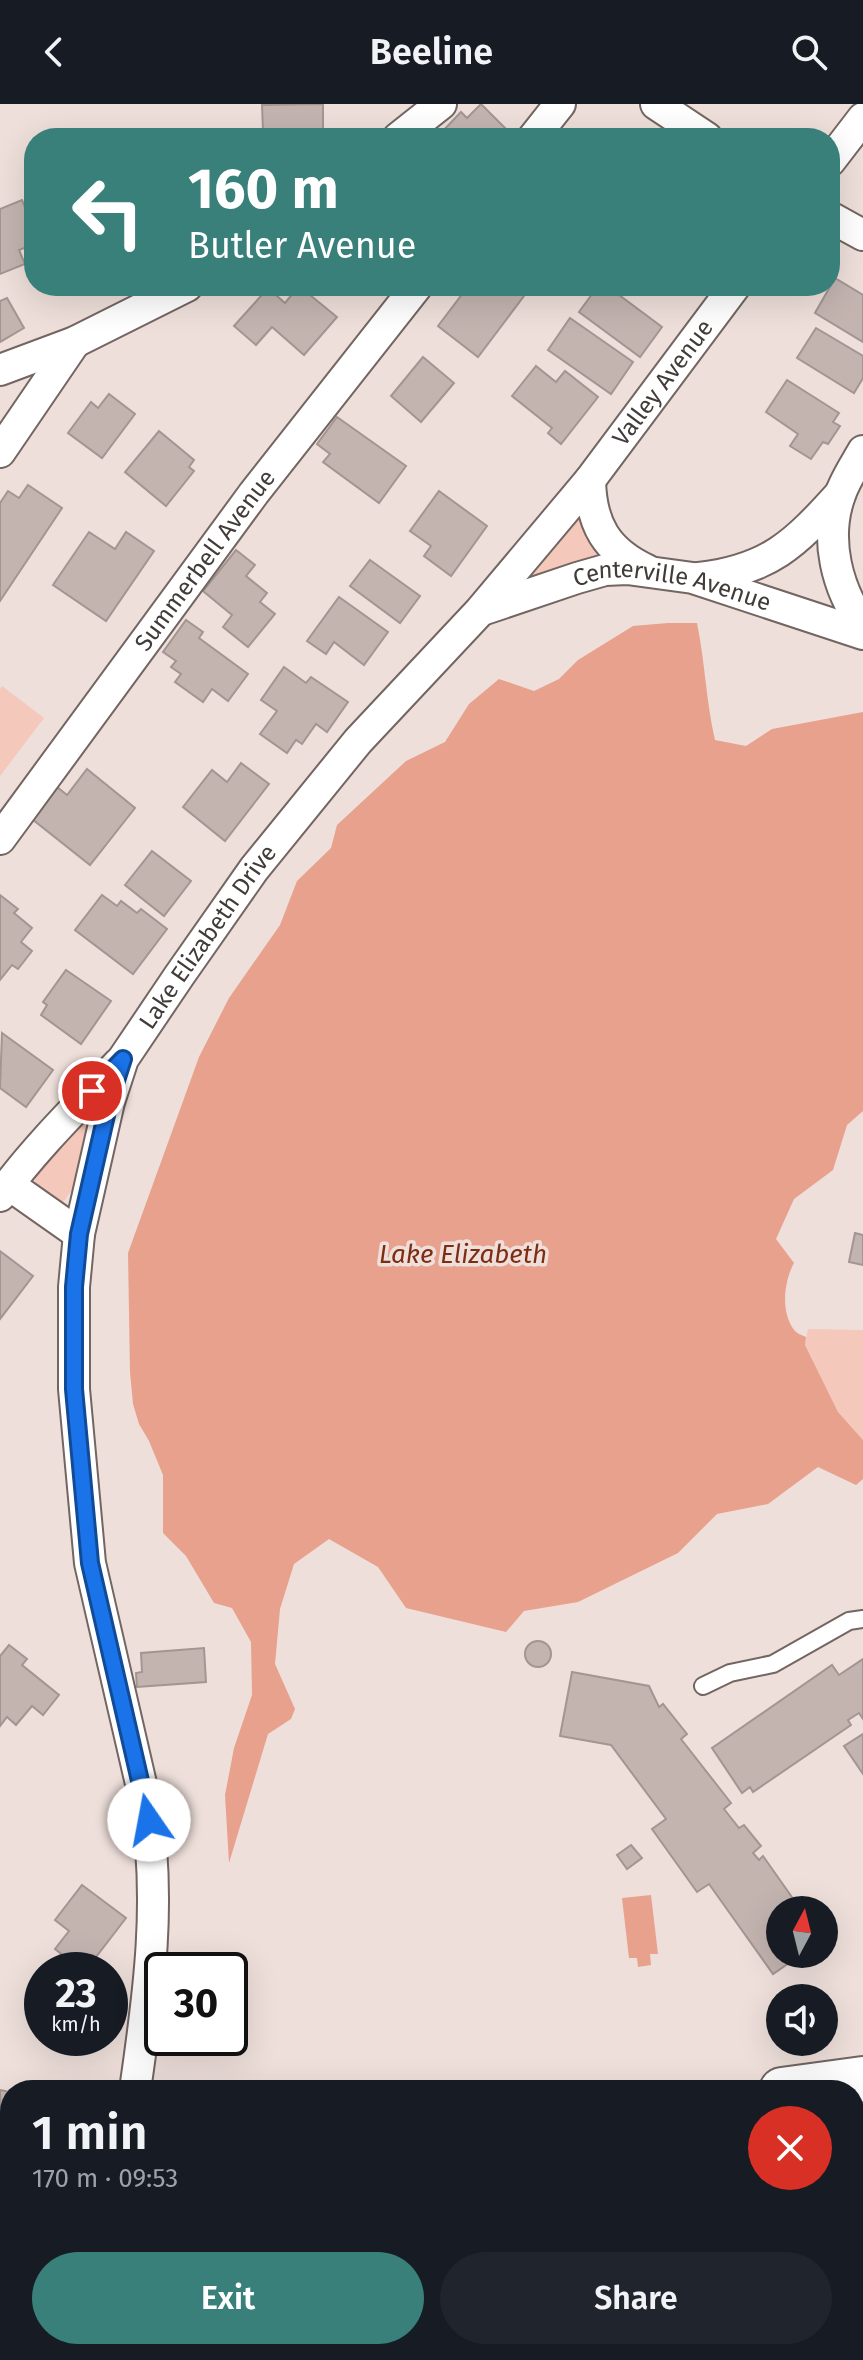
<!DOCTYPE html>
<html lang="en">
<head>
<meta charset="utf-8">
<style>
  :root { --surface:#171b24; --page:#20242c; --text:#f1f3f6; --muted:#9ea1a6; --accent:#388079 }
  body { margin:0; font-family:"Fira Sans",sans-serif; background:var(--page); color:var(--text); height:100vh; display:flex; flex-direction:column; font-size:30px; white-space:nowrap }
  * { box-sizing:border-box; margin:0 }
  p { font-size:26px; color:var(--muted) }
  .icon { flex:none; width:44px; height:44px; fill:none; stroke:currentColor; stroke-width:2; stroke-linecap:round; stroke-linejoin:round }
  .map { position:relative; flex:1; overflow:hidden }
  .sheet { position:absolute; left:0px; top:1976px; width:864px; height:280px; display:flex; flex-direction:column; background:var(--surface); border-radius:32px 32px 0 0; box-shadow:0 8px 32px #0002 }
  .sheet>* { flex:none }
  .banner { position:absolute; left:24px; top:24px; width:816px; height:168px; border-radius:32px; box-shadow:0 8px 32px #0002; background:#388079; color:#fff; overflow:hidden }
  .needle { width:52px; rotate:7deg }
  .tools { position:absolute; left:766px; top:1792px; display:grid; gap:16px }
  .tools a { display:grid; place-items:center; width:72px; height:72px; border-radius:50%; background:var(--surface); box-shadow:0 8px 32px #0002; font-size:40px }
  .speed { position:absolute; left:24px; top:1848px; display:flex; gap:16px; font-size:40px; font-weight:700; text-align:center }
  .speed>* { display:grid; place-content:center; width:104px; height:104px; border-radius:50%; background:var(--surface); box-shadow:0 8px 32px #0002; line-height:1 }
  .speed small { font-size:20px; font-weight:400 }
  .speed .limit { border:4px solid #111; border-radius:12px; background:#fff; color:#111 }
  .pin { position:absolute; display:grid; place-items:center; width:68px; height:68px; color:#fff; margin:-34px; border:4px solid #fff; border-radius:50%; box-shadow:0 2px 8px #0007 }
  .me { position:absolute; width:88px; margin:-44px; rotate:348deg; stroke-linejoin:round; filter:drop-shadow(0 0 6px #0008) }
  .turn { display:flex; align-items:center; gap:28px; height:168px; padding:0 32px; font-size:36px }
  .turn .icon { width:104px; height:104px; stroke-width:2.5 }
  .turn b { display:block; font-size:56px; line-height:68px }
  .round { display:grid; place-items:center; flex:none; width:84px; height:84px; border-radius:42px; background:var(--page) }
  .summary { display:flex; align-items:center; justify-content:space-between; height:136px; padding:0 32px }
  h1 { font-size:48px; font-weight:600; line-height:60px }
  .cta { display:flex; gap:16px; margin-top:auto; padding:16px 32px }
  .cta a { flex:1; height:92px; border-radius:48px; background:var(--accent); color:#fff; font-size:32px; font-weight:600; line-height:92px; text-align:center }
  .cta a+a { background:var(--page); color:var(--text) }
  header { display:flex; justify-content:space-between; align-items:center; height:104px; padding:0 32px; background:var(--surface); font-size:36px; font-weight:600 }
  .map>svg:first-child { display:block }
  .green { fill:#f4c8bb }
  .water { fill:#e7a18d }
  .building { fill:#c3b4b0; stroke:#a39591; stroke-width:2 }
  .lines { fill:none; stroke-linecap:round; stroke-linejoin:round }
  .lane-casing { stroke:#736561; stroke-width:20 }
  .street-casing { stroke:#736561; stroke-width:34 }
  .secondary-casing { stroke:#736561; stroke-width:48 }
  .lane { stroke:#fff; stroke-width:16 }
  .street { stroke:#fff; stroke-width:30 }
  .secondary { stroke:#fff; stroke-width:44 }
  .route-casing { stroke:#114b97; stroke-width:20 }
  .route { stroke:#1a73e8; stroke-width:14 }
  .labels { text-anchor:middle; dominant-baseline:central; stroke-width:7; stroke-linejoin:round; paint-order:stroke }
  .street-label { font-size:24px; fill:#413b39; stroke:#eedfda }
  .water-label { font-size:26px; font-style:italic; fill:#7e2d13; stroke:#eedfda }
</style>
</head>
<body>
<header><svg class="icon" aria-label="back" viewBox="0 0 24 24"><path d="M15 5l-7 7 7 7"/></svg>Beeline<svg class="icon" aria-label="search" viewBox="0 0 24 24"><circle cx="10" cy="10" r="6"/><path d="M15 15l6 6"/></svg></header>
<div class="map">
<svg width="863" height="2256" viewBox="0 0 863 2256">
  <rect width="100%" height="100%" fill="#eedfda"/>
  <!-- green -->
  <g class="green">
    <path d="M577,414l4,1 16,31v6l-66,22 -3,-2z"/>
    <path d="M2,582l42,32 -44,58v-87z"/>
    <path d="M85,1015l5,3 -16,65 -10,14 -7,1c-11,-8 -23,-14 -23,-28z"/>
    <path d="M808,1225l55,1v110l-25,-28 -33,-67z"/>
    <path d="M375,2246h205l4,10h-218z"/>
  </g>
  <!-- water -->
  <g class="water">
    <path d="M668,519h29c8,39 9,78 18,117l31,6 26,-17 91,-17v399l-16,14 -14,45 -39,29 -18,40 18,24c-10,18 -14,50 1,68 3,3 7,4 11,6l-1,8 33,67 25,28v39l-7,6 -38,-18 -50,37 -51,10 -39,39 -100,49 -54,9 -18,21 -100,-24 -28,-41 -49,-28 -35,25 -14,45 -5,55 20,45 -4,10 -23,15 -39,129 -4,-68 9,-47 18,-53 -1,-53 -19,-34 -18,-5 -28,-47 -23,-23v-58l-14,-34 -10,-17 -6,-20 -3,-32 -2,-119 71,-196 30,-59 51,-73 17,-44 34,-33 6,-23 69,-64 39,-19 24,-38 30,-25 35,12 25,-12 19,-19 55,-34z"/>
    <path d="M651,1791l7,59h-8l1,11 -13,2 -1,-9h-8l-7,-60z"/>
  </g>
  <!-- building -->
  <g class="building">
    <path d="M323,0v33l-67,1v-7h7l-1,-26z"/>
    <path d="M481,0l24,24 -11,10h-54l-2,-2 23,-24 6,6z"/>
    <path d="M22,96l12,29v15l-15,6 6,14 -25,10v-65z"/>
    <path d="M835,174l28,17v47l-48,-29z"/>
    <path d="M299,182l38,31 -33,38 -32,-28 -16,18 -22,-19 34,-38 17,15z"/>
    <path d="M461,182h50l13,10 -46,61 -40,-31 28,-37z"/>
    <path d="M598,182h9l55,41 -22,30 -61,-45z"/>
    <path d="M7,194l17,30 -24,14v-41z"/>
    <path d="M570,214l63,44 -22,32 -63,-44z"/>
    <path d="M816,224l47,28v22l-9,15 -57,-35z"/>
    <path d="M423,253l31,26 -33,39 -30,-26z"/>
    <path d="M536,262l20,16 9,-11 33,26 -37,47 -13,-11 4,-5 -40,-32z"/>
    <path d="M787,276l52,33 -6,9 7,4 -12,18 -5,-2 -12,17 -21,-13 8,-12 -32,-22z"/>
    <path d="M109,290l26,20 -33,44 -34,-25 23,-31 7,6z"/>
    <path d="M337,313l69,49 -27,37 -56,-41 7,-8 -13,-10z"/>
    <path d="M159,327l35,29 -5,7 5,4 -28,35 -41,-34z"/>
    <path d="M28,381l34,23 -62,93v-98l8,-12 11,7z"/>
    <path d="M439,387l48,35 -36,50 -27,-20 7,-10 -21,-15z"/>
    <path d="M89,428l26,17 11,-17 28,19 -48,70 -53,-36z"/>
    <path d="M236,446l19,15 -9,11 21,17 -7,9 15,12 -27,33 -25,-20 9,-12 -29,-24z"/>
    <path d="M370,456l50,36 -20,27 -50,-37z"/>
    <path d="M339,493l49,35 -24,33 -30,-23 -8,12 -19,-13z"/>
    <path d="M186,516l17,12 -4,6 49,36 -20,27 -16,-12 -9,13 -28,-20 6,-8 -10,-7 5,-6 -13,-9z"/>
    <path d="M284,563l22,16 5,-6 37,25 -21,30 -11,-8 -14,20 -6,-4 -9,13 -27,-19 17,-23 -16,-11z"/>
    <path d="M241,659l28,21 -44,57 -42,-34 29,-37 15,12z"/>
    <path d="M87,665l48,39 -45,57 -58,-46 25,-32 10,8z"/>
    <path d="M152,747l39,30 -27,35 -39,-31z"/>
    <path d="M0,791l18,14 -4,4 18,15 -11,14 11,9 -14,18 -6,-4 -12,15z"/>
    <path d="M102,791l15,11 4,-5 16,12 4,-4 26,20 -34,45 -58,-44z"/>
    <path d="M66,866l45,31 -30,43 -40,-29 6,-10 -4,-3z"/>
    <path d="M2,929l51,37 -27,37 -26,-19z"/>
    <path d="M855,1129l8,2v30l-14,-3z"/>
    <path d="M0,1147l33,25 -33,43z"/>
    <circle cx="538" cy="1550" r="13"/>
    <path d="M9,1541l18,14 -5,6 37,30 -16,20 -11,-9 -16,19 -9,-8 -7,9v-70z"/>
    <path d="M204,1544l2,34 -69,5 -1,-14 6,-1 -1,-19z"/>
    <path d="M863,1555v60l-4,-6 -11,7 3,5 -98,67 -3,-5 -8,6 -30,-45 120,-83 7,10z"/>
    <path d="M572,1568l77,14 10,21 4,-3 24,30 -6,5 50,64 -7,6 15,19 5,-3 17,21 -8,7 6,7 4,-4 38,54h-21v44h22l-29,20 -64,-90 -12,8 -45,-63 14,-10 -55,-74 -51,-9z"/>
    <path d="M863,1630v40l-19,-28z"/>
    <path d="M631,1741l11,13 -15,11 -10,-14z"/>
    <path d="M82,1781l44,33 -40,52h-4l-27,-21 14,-18 -14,-11z"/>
    <path d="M0,1986l10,2v51l-9,-1z"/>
    <path d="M0,2167l10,2 -1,79 -9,-1z"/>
    <path d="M863,2188v68h-12l2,-2 -7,-8h8v-51z"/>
  </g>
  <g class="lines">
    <!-- lane casing -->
    <g class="lane-casing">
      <path id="lane" d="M703,1582l27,-13 43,-9 76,-43 14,-2"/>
    </g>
    <!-- street casing -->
    <g class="street-casing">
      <g id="street">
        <path d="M656,0l51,34"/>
        <path d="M398,34l43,-34"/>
        <path d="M533,34l27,-34"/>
        <path d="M830,57l33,-43"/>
        <path d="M830,113l33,18"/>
        <path d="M0,266l75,-28 112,-56"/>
        <path d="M863,347c-8,14 -18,29 -23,44 -16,44 -3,94 23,130"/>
        <path d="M0,348l75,-110"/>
        <path d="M590,376c1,44 16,71 57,90"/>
        <path d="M699,474c70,-8 96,-34 141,-84"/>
        <path id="s1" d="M482,506l95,-32 28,-8 22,-1 66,9 170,56"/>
        <path id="s2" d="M0,735l254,-346 163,-207"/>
        <path d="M8,1080l71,50"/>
        <path d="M0,1092c35,-48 78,-90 119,-133"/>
        <path id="s3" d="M135,1986c14,-96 27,-193 10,-289l-55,-238 -16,-174v-102l5,-53 30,-132 14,-43 56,-83 75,-107 104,-128 122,-130 110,-131 145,-194"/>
        <path d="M0,2106l10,1"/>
        <path d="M88,2256l2,-10"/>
      </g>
    </g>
    <!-- secondary casing -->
    <g class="secondary-casing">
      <g id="secondary">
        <path d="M782,1986l81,-11"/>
        <path d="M313,2256l9,-10"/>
      </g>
    </g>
    <!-- lane -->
    <use href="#lane" class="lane"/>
    <!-- street -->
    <use href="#street" class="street"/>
    <!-- secondary -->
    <use href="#secondary" class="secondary"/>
  </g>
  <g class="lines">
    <!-- route casing -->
    <g class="route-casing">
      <path id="route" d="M92,987l31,-32 -14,43 -30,132 -5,53v102l16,174 59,257"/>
    </g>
    <!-- route -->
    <use href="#route" class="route"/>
  </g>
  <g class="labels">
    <!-- street labels -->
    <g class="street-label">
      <text stroke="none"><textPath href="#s3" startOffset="1912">Valley Avenue</textPath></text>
      <text stroke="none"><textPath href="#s2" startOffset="346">Summerbell Avenue</textPath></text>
      <text stroke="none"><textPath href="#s1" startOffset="198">Centerville Avenue</textPath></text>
      <text stroke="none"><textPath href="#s3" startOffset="1194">Lake Elizabeth Drive</textPath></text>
    </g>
    <!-- water labels -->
    <g class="water-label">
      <text x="463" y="1150">Lake Elizabeth</text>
    </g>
  </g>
</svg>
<div class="tools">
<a><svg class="needle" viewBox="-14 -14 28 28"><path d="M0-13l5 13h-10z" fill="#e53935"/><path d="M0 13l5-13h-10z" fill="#9ea1a6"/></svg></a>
<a><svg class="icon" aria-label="sound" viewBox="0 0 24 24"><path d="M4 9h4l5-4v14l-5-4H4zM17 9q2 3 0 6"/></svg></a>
</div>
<div class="speed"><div>23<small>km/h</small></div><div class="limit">30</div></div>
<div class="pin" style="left:92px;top:987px;background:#d93025"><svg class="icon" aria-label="arrive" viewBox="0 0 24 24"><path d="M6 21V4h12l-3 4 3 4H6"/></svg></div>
<svg class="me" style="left:149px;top:1716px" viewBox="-20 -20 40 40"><circle r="19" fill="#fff"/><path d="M0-13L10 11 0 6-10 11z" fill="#1a73e8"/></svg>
<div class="banner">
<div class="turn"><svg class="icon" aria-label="left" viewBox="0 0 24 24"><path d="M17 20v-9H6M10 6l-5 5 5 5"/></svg><div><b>160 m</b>Butler Avenue</div></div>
</div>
<section class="sheet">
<div class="summary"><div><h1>1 min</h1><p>170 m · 09:53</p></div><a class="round" style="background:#d93025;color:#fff"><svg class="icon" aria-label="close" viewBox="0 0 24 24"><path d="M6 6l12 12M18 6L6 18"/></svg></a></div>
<div class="cta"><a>Exit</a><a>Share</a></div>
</section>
</div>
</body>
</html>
